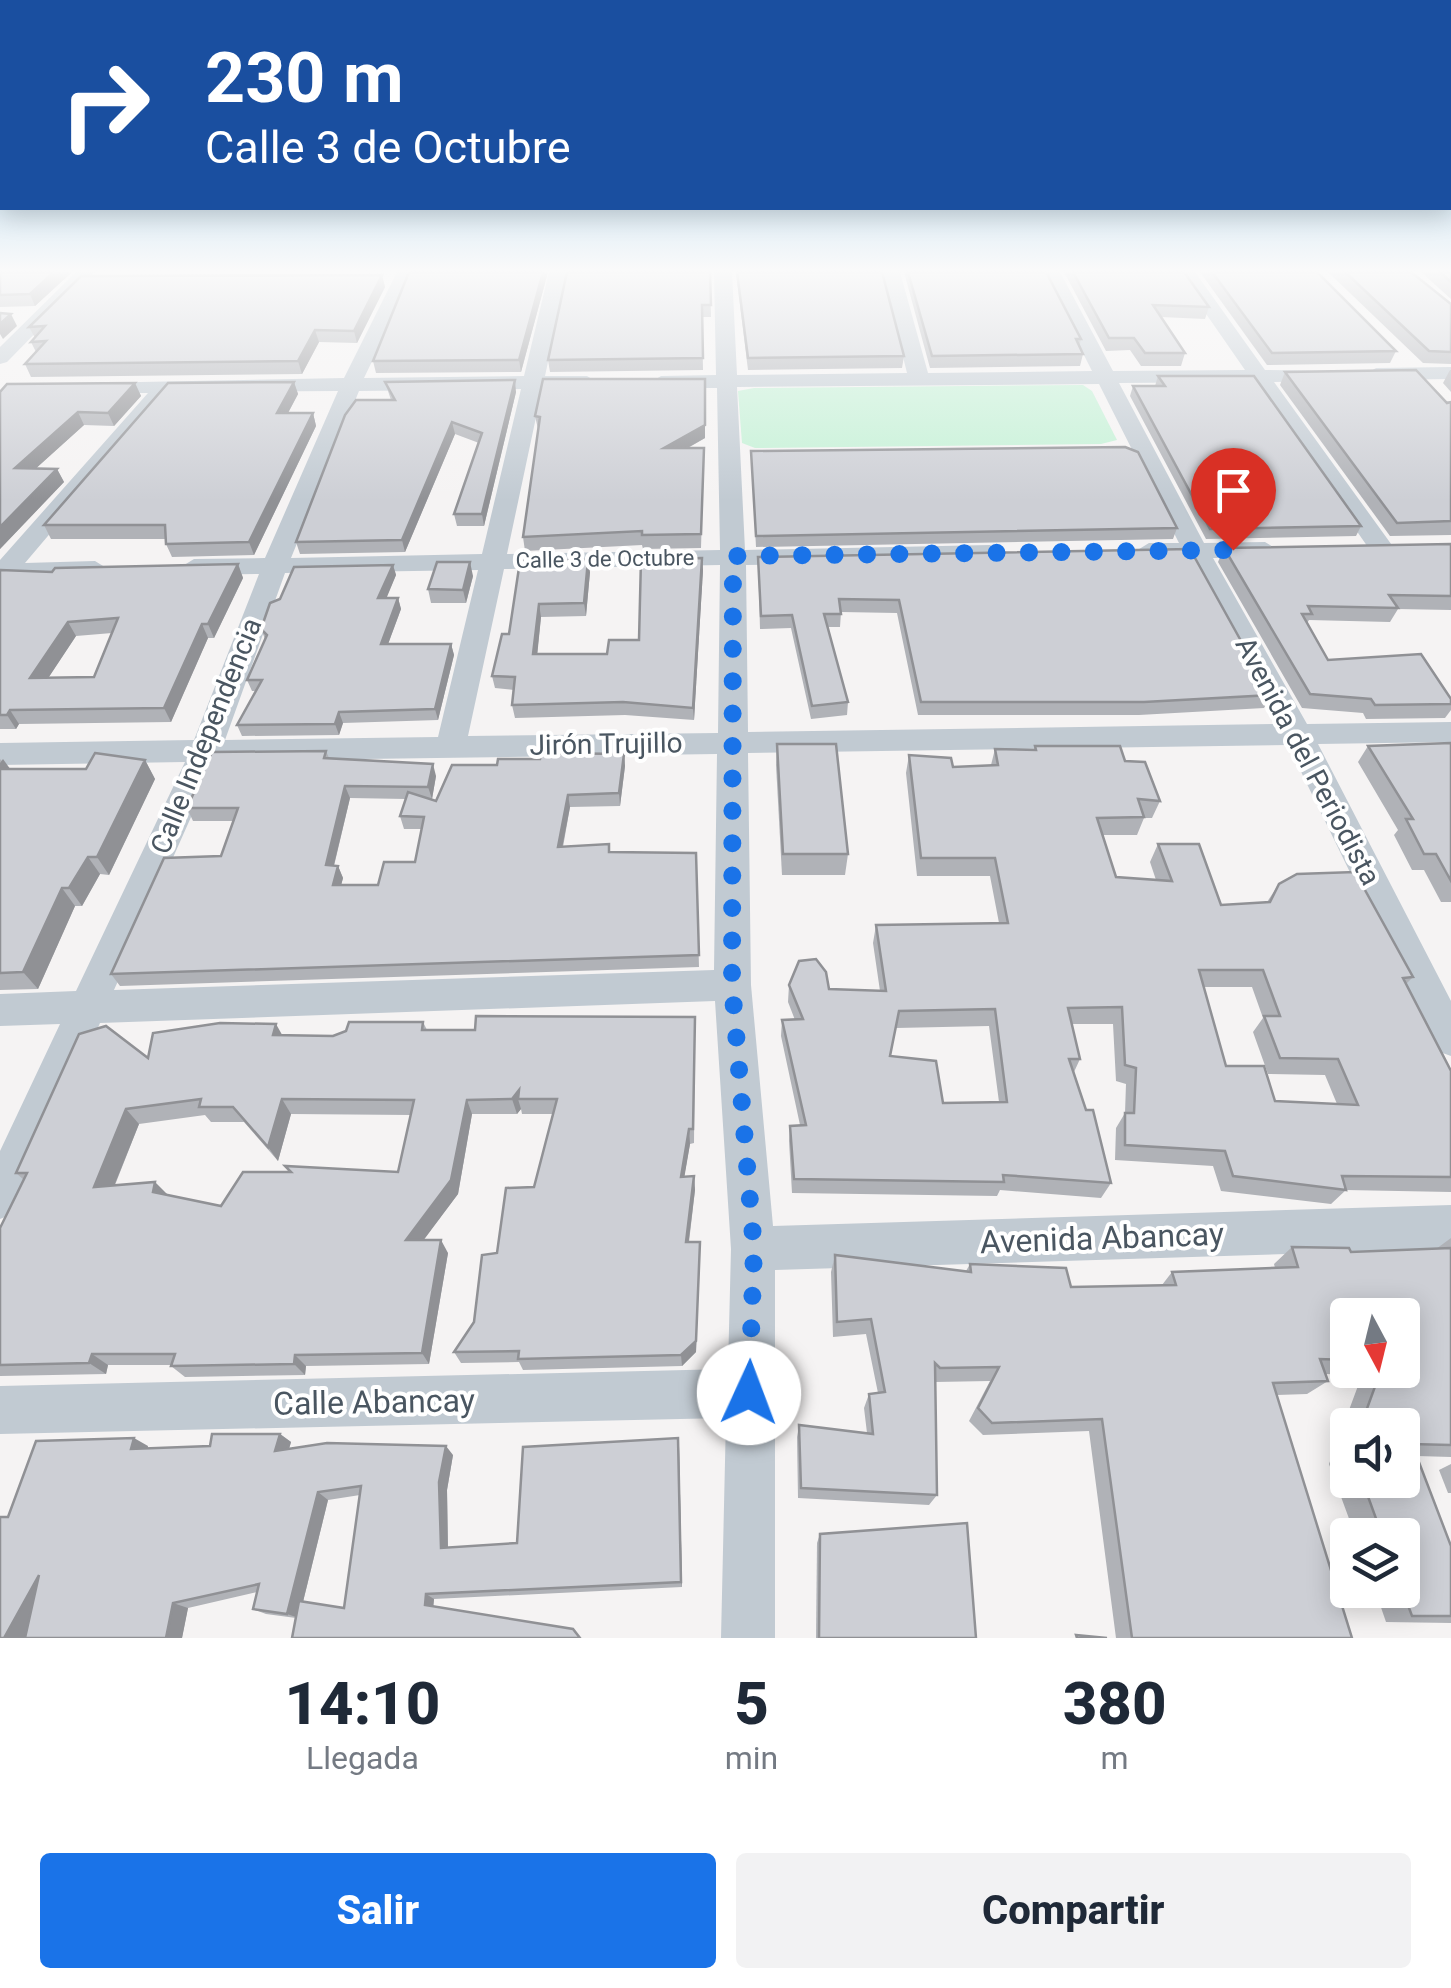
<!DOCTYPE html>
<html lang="es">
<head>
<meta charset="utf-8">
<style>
  :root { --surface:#fff; --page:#f2f2f3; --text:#1f2937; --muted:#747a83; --accent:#1a73e8 }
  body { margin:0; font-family:Roboto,sans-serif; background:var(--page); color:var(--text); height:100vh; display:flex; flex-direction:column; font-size:38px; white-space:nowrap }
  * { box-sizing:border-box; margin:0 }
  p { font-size:32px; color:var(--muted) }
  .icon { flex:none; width:55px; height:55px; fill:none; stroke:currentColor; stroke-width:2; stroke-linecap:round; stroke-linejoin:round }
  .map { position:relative; height:1638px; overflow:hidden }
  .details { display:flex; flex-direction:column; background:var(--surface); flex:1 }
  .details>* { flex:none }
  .guide { position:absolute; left:0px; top:0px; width:1452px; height:210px; box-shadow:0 5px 25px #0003; background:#1a4fa0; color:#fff; overflow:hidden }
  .needle { width:65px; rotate:173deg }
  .tools { position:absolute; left:1330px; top:1298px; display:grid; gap:20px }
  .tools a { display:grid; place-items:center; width:90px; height:90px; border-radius:10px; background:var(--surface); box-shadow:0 5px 25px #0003; font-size:50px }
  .pin { position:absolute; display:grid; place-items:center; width:85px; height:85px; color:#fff; margin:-102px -42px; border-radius:50% 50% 50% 0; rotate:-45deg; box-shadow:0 0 10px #0007 }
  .pin .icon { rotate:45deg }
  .me { position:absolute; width:110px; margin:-55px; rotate:2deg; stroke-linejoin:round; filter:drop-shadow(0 0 8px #0008) }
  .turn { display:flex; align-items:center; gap:35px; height:210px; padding:0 40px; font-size:45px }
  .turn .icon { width:130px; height:130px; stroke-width:2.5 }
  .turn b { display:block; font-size:70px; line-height:85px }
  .eta { display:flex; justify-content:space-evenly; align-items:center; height:170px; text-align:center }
  .eta b { font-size:60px; font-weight:800; line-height:70px }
  .cta { display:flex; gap:20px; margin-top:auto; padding:20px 40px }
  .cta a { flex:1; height:115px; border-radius:10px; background:var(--accent); color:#fff; font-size:40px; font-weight:800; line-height:115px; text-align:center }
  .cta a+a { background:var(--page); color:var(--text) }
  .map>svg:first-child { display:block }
  .green { fill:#c3f1d5 }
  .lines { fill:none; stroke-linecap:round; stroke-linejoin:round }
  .street { fill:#c1cad2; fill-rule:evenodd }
  .wall { fill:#b0b2b7; fill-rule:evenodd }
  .shaded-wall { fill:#909195 }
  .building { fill:#cdcfd5; stroke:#909195; stroke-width:2.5; fill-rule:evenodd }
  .route { stroke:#1a73e8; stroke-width:18; stroke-dasharray:0 32.4 }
  .labels { text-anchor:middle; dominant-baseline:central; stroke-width:8; stroke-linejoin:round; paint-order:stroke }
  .far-street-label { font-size:22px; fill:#4a5661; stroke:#fff }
  .street-label { font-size:28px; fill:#4a5661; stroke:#fff }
  .near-street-label { font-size:32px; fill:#4a5661; stroke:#fff }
</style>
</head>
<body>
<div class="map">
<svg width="1451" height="1638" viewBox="0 0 1451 1638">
  <rect width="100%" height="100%" fill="#f5f3f3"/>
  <!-- green -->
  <path class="green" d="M1083,385l9,6 25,49 -16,4 -346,4 -13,-5 -4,-52 16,-3z"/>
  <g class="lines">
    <!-- street -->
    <g class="street">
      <path d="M76,272h19l-88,90 -7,2v-17z"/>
      <path d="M397,272h18l-51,106 160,-2 25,-104h18l-22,104h42l10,6 -10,6 -45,1 -35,165 213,-4 -3,-162h-56l-10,-6 10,-6 55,-1 -2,-103h18l5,103 170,-2 -25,-101h18l28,101 164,-2 -50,-99h18l53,99 132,-1 -68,-98h18l70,98 69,1v8l-7,2 -53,1 120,166 -4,5h-18l-119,-171 -134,1 85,160 61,-1 13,8 -13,8h-52l94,166 144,-2v20l-133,2 133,257v55l-14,-5 -149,-306 -540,8 3,232 22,241 678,-21v44l-676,21v368h-54l5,-220 -726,16v-48l728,-17 3,-120 -16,-248 -615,22 -85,190 -15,6v-68l60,-127 -60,2v-32l76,-3 109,-229 -185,3v-22l194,-3 65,-166 -65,1 -13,-8 13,-8 71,-1 73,-167 -168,1 -145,171 70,-2 13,8 -4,5 -104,5v-19l148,-167h-52l-10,-6 3,-4 255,-5zM1099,384l80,159h-30l-13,8 13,8 38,-1 90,166 -529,8 -2,-167 244,-4 13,-8 -13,-8 -245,5 -8,-163zM521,389l-39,165 -191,4 68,-167zM720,565l-2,168 -250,3 36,-167zM478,570l-40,167 -213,3 60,-167zM717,754l-3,216 -600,20 102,-229z"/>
      <path d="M1451,367v12l-75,1 -10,-6 10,-6z"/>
    </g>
  </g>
  <!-- wall -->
  <g class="wall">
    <path d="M0,272h72l-37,34 -35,1z"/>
    <path d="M409,272h139l-27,100 -145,1 -3,-12z"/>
    <path d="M710,272l1,45h-9l1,53 -153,2 -2,-12z"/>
    <path d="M736,272h146l22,84 -2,12 -154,2z"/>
    <path d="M904,272h142l35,67 -2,8 4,7 -3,12 -150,2z"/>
    <path d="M1064,272h120l25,35 -4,12 -44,-2 24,36 -4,13h-40l-11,-16 -24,1z"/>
    <path d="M1200,272h117l79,79 -6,12 -123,2z"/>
    <path d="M1328,272h83l40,32v60l-28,-1z"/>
    <path d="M1421,272h30v27z"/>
    <path d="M382,275l3,12 -28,56 -38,-1 -17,32 -271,3 -6,-13 11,-12 -5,-10 4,-4 -6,-11z"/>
    <path d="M1450,370h1v22l-8,-9z"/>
    <path d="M1285,372l166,30v133l-61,1 -110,-151z"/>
    <path d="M1158,376l203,150 -5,10 -150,3 -76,-143 3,-10h22z"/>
    <path d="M294,382l4,12 -10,19h25l3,13 -62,129 -82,2 -6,-13v-5h-115l-7,-14z"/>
    <path d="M385,382l131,10 -32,134h-27l-3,-12 25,-71 -24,-9 -50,118 -105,2 -4,-12 95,-142z"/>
    <path d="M135,383l6,13 -27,30 -30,-1 -48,43 21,1 7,13 -64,67v-157z"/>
    <path d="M535,416l170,22 -17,10h16l-3,100 -58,1 -1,-4 -117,6 -2,-14 15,-108z"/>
    <path d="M751,451l426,77 -4,11 -417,8z"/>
    <path d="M1451,544v66l-53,-1 -8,13 -81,-2 -2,3 21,37 123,39v11l-6,8 -79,1 -3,-6 -61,-5 -84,-146 6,-14z"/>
    <path d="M758,557l513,138 -7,13 -125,7h-221l-21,-102 -56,-1 -1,15h-12l20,75 -1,13 -36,4 -20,-91 -31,1z"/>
    <path d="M520,561l70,11 -4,44 -45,1 -4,37h70l32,-14 64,-70 -9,150 -69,-5 -110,3 -3,-13 2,-15 -19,-2 -3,-12 17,-42z"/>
    <path d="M238,564l5,14 -29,60h-6l-37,84 -152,2 -3,5h-16v-159l52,2zM112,633l-18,44 -46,1 28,-42z"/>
    <path d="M393,565l3,10 -10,23h12l3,11 -13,35h63l3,11 -16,65 -95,3 -4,12 -97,1 -5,-11 19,-34h-4l-5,-11 18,-41 -4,-10z"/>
    <path d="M473,576l-7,27h-35l-3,-14z"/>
    <path d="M1451,743v159h-10l-17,-32h-12l-18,-35 4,-5 -40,-68 10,-16z"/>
    <path d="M777,744l71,110 -3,21h-63l-6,-110z"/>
    <path d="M1035,746l90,15 35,40 -8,17h-8l-7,17h-34l13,42 40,3 -6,-18 8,-18 63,61 46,-3 12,-18 134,93 -7,7 45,87v121l-105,-2 -15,14 -110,-13 -8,-25 -98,-6 1,-32 9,-15 1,-29 -10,-3 -3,-57h-41l8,35 -6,13 37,111 -10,15 -101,-8 -3,6 -205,-3 -3,-52 1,-15 10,-1 -19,-89 1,-16h13l-7,-18 1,-17 40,4 51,2 -7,-48 3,-18 123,-2 -9,-47h-73l-11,-103 3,-18 44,12 38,-2 4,-16 39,1zM1203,987h49l11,31 -10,14 15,42 57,1 12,29 -62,-3 -49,-35zM989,1026l10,76 -56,1 -53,-47 6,-28z"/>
    <path d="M326,751l3,7 107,18 -4,23 4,2 61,-36 43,-6 84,-5 1,12 -5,40 -50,1 -7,40 46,-3 1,8 86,1 3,114 -579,19 -9,-12 110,-118 12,-35h-40l-6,-13zM350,798l56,1 -6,17 4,13h18l-7,33 -37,23h-37l2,-7 -5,-12h-4z"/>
    <path d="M0,759l10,10h76l59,-9 10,19 -46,96 -9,-1 -18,32h-7l-37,83 -38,1z"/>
    <path d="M695,1017l-1,126 -4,1 -6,33 10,-1 1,14 -6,52h11v13l-4,97 -14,14 -159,4 -4,-8 -58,1 -7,-11 20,-30 23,-69 37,-66 19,-73h-31l-1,-5 -4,5h-45l-14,80 -35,46 25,13 -19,111 -123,2 -1,9 -120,2 -14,-11v-1h-63l-2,9 -106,2v-148l24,-48 -8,-7 132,-115 134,-23 51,1 90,-14 4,8h48zM291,1114l120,1 -13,57 -177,34 -106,-21 24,-61 66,-9 6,7h33l34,39z"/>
    <path d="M1451,1238v219l-34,-1 34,90v77l-65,-1 -11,-32h27v-55h-47l-26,-71 33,-89 -37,-1 3,7 -21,13 -30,1 75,243h-236l-27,-207 -106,4 -14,-14 21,-40 -55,1 2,113 -8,10 -131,-7 -1,-61 2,-12 68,8 -3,-25 5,-14 9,-1 -12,-59 -33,3 -2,-65 4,-17 131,16 4,-7 101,23 91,-2 10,-13 103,-4 -1,-4 18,-17 59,5 85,-3zM1348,1315l54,55h-54zM1348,1425h54v55h-54z"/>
    <path d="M280,1434l11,8 -2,7 164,6 -6,35 1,57 69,-4 162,-97 3,141 -248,12 -1,8 -137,11 -30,-4 -13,-5 4,-17 -69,16 -6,30h-182l8,-121 140,-71v2l62,-2zM360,1495l-16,113 -41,-6 25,-102z"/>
    <path d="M1451,1464v29h-3l-9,-23z"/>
    <path d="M820,1534l156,104h-160l1,-95z"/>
  </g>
  <!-- shaded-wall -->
  <g class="shaded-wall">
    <path d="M54,272h18l-37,34 -5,-12z"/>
    <path d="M543,272h5l-27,100 -2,-12z"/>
    <path d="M382,275l3,12 -28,56 -3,-12z"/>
    <path d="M11,314l6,12 -14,13 -3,-5v-10z"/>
    <path d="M315,330l4,12 -17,32 -4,-13z"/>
    <path d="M515,380l1,12 -32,134 -2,-12z"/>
    <path d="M294,382l4,12 -17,32 -4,-13z"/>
    <path d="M135,383l6,13 -27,30 -6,-13z"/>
    <path d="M705,391v47l-41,23v-13z"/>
    <path d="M78,412l6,13 -62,56 -7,-13z"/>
    <path d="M313,413l3,13 -62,129 -5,-13z"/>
    <path d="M452,422l3,12 -50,118 -3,-12z"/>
    <path d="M57,469l7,13 -64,67v-22z"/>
    <path d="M702,558l1,12 -9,150 -1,-12z"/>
    <path d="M588,560l2,12 -4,44 -2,-13z"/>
    <path d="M470,562l3,14 -7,27 -3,-13z"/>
    <path d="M238,564l5,14 -29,60 -6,-14z"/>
    <path d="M393,565l3,10 -14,34 -4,-11z"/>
    <path d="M398,598l3,11 -17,46 -3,-11z"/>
    <path d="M539,604l2,13 -5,50 -3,-13z"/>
    <path d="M68,622l8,14 -37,56 -9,-14z"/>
    <path d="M202,624l6,14 -37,84 -7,-14z"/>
    <path d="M451,644l3,11 -16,65 -3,-11z"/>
    <path d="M10,710l9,14 -3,5 -9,-14z"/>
    <path d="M339,712l4,11 -4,12 -4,-11z"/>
    <path d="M624,754l1,12 -5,40 -1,-13z"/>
    <path d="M3,759l13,18 -16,-2v-12z"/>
    <path d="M145,760l10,19 -46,96 -12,-18z"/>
    <path d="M433,764l3,12 -4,23 -4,-12z"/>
    <path d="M345,786l5,12 -19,79 -5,-12z"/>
    <path d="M568,795l2,12 -10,52 -2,-12z"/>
    <path d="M88,857l12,17 -18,32 -13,-18z"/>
    <path d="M338,866l5,12 -5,19 -5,-12z"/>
    <path d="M62,888l13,18 -37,83 -15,-17z"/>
    <path d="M276,1024l9,16 -12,-5z"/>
    <path d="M519,1090l-1,9 3,10 -4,5 -5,-15z"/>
    <path d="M282,1099l9,15 -13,47 -10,-14z"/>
    <path d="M467,1100l5,14 -14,80 -44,59 -8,-13z"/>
    <path d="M126,1109l13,15 -31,77 -14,-14z"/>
    <path d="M689,1129l1,15 -8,47 -1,-14z"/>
    <path d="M694,1176l1,14 -8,65 -1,-13z"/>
    <path d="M155,1182l13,13 -15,-3z"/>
    <path d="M441,1240l7,13 -19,111 -7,-11z"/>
    <path d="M700,1242l-4,110 -14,14 -1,-11z"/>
    <path d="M92,1354l16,11 -2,9 -17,-11z"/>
    <path d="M295,1355l11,11 -1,9 -11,-11z"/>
    <path d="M280,1434l11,8 -5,17 -11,-8z"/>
    <path d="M134,1438l14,8 -3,11 -14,-8z"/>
    <path d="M678,1438l1,8 3,141 -1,-5z"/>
    <path d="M446,1446l7,9 -6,35 1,64 -7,-6 -2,-66z"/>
    <path d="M318,1492l10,8 -29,118 -12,-4z"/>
    <path d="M39,1575l-13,63h-22z"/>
    <path d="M426,1594l8,5 -1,11 -8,-5z"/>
    <path d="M173,1603l15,5 -6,30h-16z"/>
  </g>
  <!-- building -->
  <g class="building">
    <path d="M0,272h54l-24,22 -30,1z"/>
    <path d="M409,272h134l-24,88 -146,1z"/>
    <path d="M567,272h143l1,33h-9l1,53 -155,2z"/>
    <path d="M737,272h145l22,84 -156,2z"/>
    <path d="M908,272h138l35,67h-5l7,15 -151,2z"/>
    <path d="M1073,272h111l25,35 -56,-2 32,48h-40l-11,-15h-25z"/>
    <path d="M1212,272h105l79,79 -124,2z"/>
    <path d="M1345,272h66l40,32v48l-22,-1z"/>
    <path d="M1440,272h11v10z"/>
    <path d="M382,275l-28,56 -39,-1 -17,31 -273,3 21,-23 -15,1 14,-16 -16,1 52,-51z"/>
    <path d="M0,313l11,1 -11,10z"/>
    <path d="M1416,370l31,33 4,-1v119l-54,2 -112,-151z"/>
    <path d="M1158,376h96l107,150 -151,3 -77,-143h32z"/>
    <path d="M543,379h162v46l-41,23h40l-3,86 -59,1v-4l-119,6 17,-120 -5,-1z"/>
    <path d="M515,380l-33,134h-28l28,-81 -30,-11 -50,118 -106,2 49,-127 11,-15h39l-10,-18z"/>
    <path d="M294,382l-17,31h36l-64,129 -83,2 -1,-19h-121l124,-142z"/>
    <path d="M135,383l-27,30 -30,-1 -63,56 42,1 -57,58v-135l7,-8z"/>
    <path d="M1125,447l13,5 39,76 -421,8 -5,-85z"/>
    <path d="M1451,544v52l-62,-1 9,13 -90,-2 4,8h-10l26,46 93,-6 30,45v5l-76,1 -4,-6 -61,-5 -86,-146z"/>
    <path d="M1190,549l81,146 -127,7h-223l-22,-102 -60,-1 2,15h-17l24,88 -36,4 -20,-91 -31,1 -3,-59z"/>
    <path d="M702,558l-9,150 -70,-6 -111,3 3,-28 -23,-1 10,-42h7l11,-73 68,-1 -4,43 -45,1 -6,50h74l2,-14h30l2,-81z"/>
    <path d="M437,562h33l-7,28 -35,-1z"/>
    <path d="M238,564l-30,60h-6l-38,84 -154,2 -3,5h-7v-145l52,2 3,-4zM118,618l-24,59 -64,1 38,-56z"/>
    <path d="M393,565l-15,33h20l-17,46h70l-16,65 -96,3 -4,12 -98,1 25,-45h-15l20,-45 -6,-6 9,-26 10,-4 14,-32z"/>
    <path d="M1451,743v138l-15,-27h-12l-18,-35h7l-45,-73z"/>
    <path d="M777,744h59l12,110h-65z"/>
    <path d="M1035,746h85l5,15 20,1 15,39 -22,-2 6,18 -47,1 19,59 56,4 -14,-37h41l22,61 49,-3 9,-18 18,-10 58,-2 58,105 -10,1 48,93v106l-109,-1 4,14 -113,-14 -8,-25 -100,-6v-32h9l2,-45 -11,-3 -3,-58 -54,1 12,51h-11l17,51h7l18,73 -108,-8 1,7 -210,-3 -4,-53 16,-1 -24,-105 21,-1 -14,-34 10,-24 17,-2 10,13 3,17 57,2 -10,-66 132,-2 -13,-65h-74l-12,-103 42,3 2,9 45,-2 -3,-16 41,1zM1199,970h64l17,46h-16l16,42 58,1 20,46 -83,-4 -11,-35h-38zM995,1009l12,93 -64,1 -7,-42 -46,-5 9,-45z"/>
    <path d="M326,751l-2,7 109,6 -5,23 -83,-1 -19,79 12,1 -5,19h45l6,-23h31l9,-45 -24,-1 8,-24 28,9 16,-36h45l1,-6h42l1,-6 83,1 -5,39 -51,2 -10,52 51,-3v8l87,1 3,102 -588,19 53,-116 57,-2 17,-48h-51l25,-56z"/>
    <path d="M95,753l50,7 -48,97h-9l-19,31h-7l-39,84 -23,1v-204h86z"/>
    <path d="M476,1016l219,1 -2,112h-4l-8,48 13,-1 -8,66h14l-4,99 -15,14 -163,4 1,-8 -65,1 20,-30 8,-67 15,-2 9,-65 28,-1 13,-50 10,-38h-39l1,-9 -7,9 -45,1 -16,80 -45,60h35l-19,113 -127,2 -1,9 -123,2 4,-12h-83l-3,9 -89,2v-137l27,-55h-11l63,-139 27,-8 42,32 5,-25 67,-10 56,1 -3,11 60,1 13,-5 3,-9h74l-1,8h53zM201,1099l-2,8h34l35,40 14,-48 132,1 -16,72 -113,-6 6,6h-48l-22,34 -68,-14 2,-10 -61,5 32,-78z"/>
    <path d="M1292,1247l57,1 2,4 100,-4v197l-39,-1 39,102v70h-39l-10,-27v-54h-20l-20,-55h40v-55h-41l20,-55h21v-55h-54v45l-28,-1 8,22 -55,2 79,255h-220l-30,-219 -110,4 -14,-15 21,-41 -59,1 -5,-5 2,132 -136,-7 -2,-63 74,9 -4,-40 16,-2 -14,-73 -34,3 -2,-67 136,17 -1,-8 96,4 5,19 105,-2 -4,-13 126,-5z"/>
    <path d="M212,1434h68l-5,17 52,-8 119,3 -7,36 2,66 76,-5 6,-96 155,-9 3,144 -255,12 -1,11 148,24 7,9h-288l7,-37 45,7 17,-122 -43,6 -31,122 -34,-5 6,-25 -86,19 -7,35h-141l14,-63 -35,63h-4v-121h8l28,-76 98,-3 -3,11 79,-3z"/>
    <path d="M967,1523l9,115h-157l1,-104z"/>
    <path d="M1076,1635l31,3h-30z"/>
  </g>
  <!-- sky -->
  <linearGradient id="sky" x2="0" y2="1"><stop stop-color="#85c3ea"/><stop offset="0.54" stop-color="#fafafa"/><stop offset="1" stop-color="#fafafa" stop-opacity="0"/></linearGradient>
  <rect width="1451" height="501" fill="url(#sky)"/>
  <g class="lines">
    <!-- route -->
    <path class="route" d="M749,1393l5,-144 -22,-264 1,-429 500,-6"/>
  </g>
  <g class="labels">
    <!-- far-street labels -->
    <g class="far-street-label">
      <text transform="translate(605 559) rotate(-1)">Calle 3 de Octubre</text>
    </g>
    <!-- street labels -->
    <g class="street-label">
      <text transform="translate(206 736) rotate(-68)">Calle Independencia</text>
      <text transform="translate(606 744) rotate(-1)">Jirón Trujillo</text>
      <text transform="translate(1308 761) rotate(62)">Avenida del Periodista</text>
    </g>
    <!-- near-street labels -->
    <g class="near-street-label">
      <text transform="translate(1102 1238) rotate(-2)">Avenida Abancay</text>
      <text transform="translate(374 1402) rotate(-1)">Calle Abancay</text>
    </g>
  </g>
</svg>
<div class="tools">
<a><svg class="needle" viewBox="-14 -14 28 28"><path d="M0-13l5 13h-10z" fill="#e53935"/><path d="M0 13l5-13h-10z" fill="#747a83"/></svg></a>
<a><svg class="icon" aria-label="sound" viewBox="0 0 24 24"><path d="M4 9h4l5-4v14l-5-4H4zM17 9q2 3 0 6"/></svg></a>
<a><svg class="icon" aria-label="layers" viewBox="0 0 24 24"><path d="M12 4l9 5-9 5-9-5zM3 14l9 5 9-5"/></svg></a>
</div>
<div class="pin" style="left:1233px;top:550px;background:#d93025"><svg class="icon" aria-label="arrive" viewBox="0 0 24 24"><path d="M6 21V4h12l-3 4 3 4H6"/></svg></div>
<svg class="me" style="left:749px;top:1393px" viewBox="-20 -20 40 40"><circle r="19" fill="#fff"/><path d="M0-13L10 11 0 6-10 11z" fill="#1a73e8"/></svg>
<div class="guide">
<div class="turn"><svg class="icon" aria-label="right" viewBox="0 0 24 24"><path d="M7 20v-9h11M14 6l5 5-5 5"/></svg><div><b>230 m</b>Calle 3 de Octubre</div></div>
</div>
</div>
<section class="details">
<div class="eta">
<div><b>14:10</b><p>Llegada</p></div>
<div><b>5</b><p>min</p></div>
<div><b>380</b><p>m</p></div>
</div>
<div class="cta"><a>Salir</a><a>Compartir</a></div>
</section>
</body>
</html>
